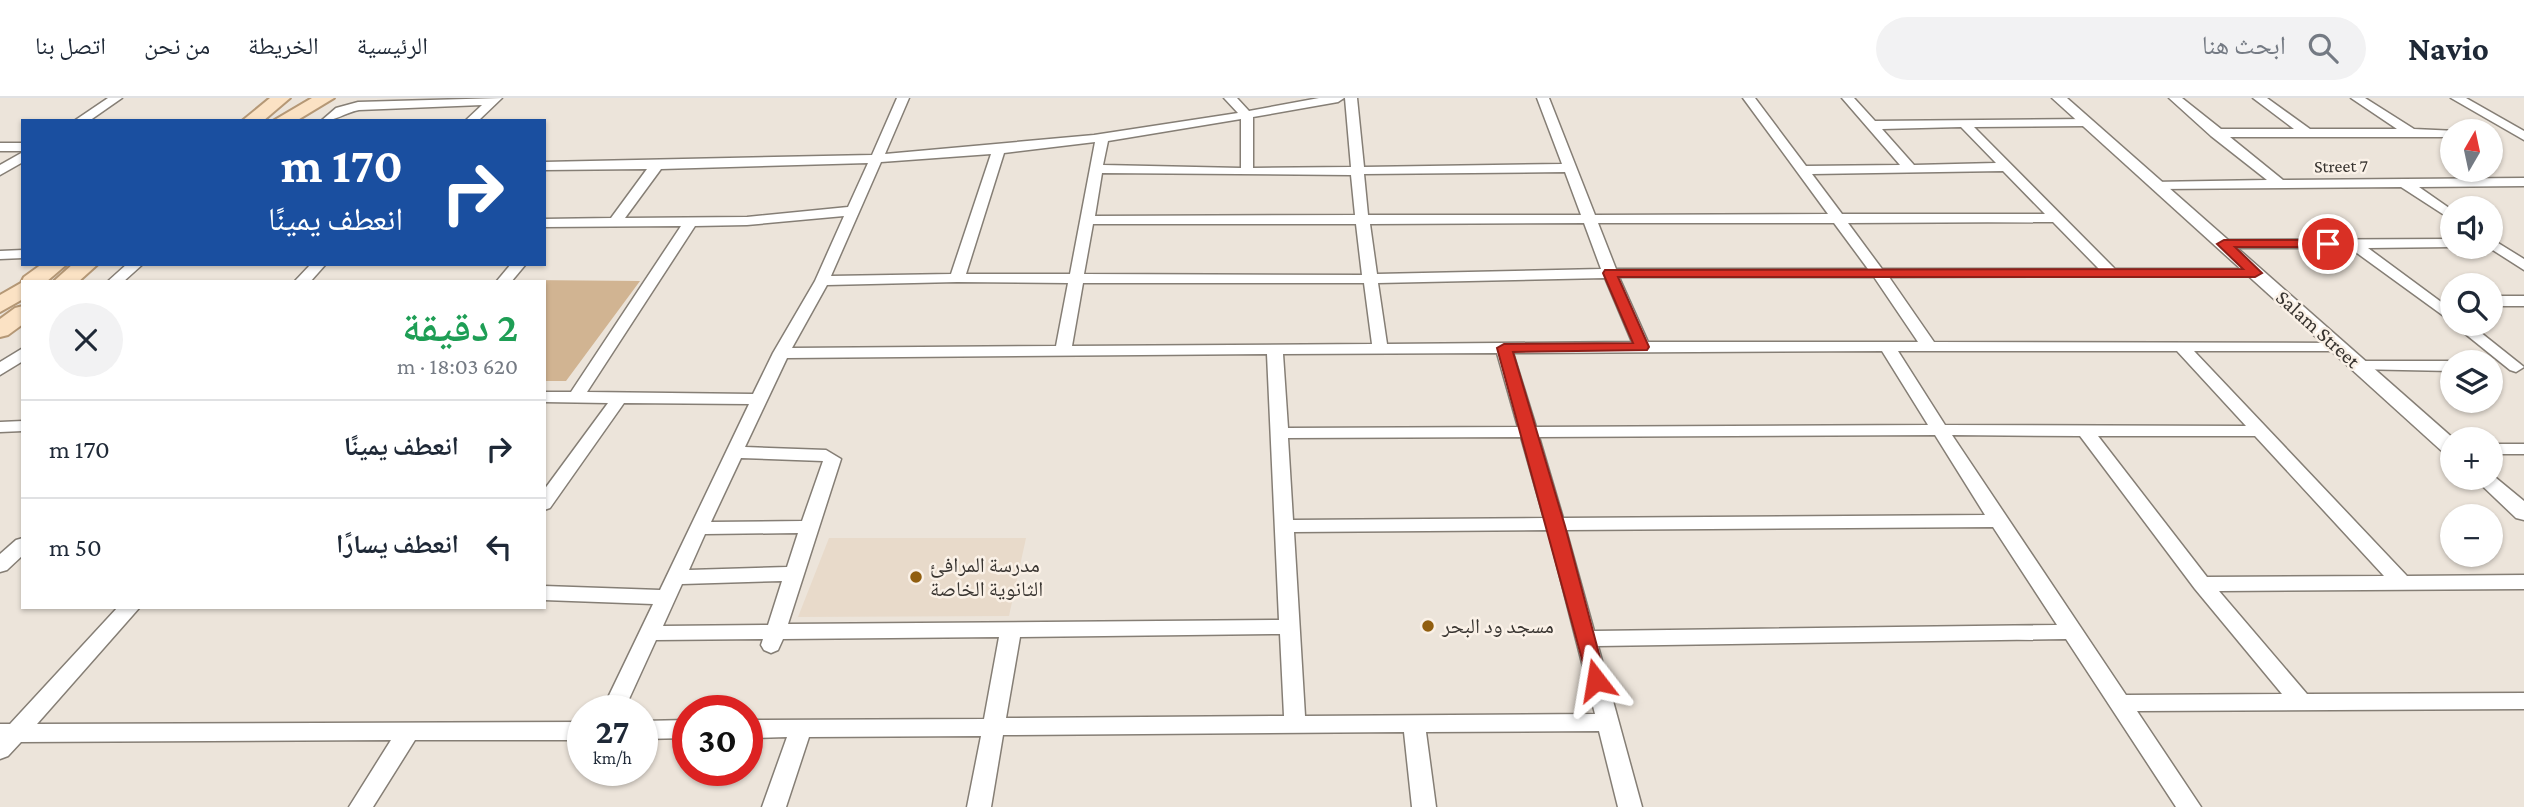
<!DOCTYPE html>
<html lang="ar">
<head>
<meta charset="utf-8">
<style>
  :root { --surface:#fff; --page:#f2f2f3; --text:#1f2937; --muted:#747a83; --line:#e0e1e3 }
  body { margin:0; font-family:"Crimson Pro","Noto Naskh Arabic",serif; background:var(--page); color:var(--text); direction:rtl; height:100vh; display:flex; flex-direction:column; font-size:26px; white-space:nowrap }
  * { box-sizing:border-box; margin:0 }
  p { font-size:23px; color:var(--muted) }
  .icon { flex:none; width:38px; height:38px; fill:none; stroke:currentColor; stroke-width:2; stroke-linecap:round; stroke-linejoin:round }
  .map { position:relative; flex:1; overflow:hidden; direction:ltr }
  .drawer { position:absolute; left:21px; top:182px; width:525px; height:329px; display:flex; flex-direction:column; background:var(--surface); border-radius:0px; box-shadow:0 2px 5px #0004; direction:rtl }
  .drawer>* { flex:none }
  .hud { position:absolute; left:21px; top:21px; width:525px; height:147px; border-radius:0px; box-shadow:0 2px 5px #0004; direction:rtl; background:#1a4fa0; color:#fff; overflow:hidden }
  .needle { width:46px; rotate:9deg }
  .controls { position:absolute; left:2440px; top:21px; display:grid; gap:14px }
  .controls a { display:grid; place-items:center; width:63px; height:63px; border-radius:50%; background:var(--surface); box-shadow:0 2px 5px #0004; font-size:35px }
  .speed { position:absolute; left:567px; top:597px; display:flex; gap:14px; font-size:35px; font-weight:700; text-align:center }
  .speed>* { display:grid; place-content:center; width:91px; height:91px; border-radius:50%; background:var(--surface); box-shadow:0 2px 5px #0004; line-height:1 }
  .speed small { font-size:18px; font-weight:400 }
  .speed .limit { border:10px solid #d22; background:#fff; color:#111 }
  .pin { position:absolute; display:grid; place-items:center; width:60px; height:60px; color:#fff; margin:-30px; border:4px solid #fff; border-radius:50%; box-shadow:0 2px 7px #0007 }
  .me { position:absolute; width:77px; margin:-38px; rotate:346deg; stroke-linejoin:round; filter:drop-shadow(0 0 5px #0008) }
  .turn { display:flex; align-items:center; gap:24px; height:147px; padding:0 28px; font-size:32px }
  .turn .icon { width:91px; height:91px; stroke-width:2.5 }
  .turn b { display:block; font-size:49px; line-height:60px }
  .round { display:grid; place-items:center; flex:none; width:74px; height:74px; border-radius:37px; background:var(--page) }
  .overview { display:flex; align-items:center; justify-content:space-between; height:119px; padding:0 28px }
  h1 { font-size:42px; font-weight:600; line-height:52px; color:#1e9e55 }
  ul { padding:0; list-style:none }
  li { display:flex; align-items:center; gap:21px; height:98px; padding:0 28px; border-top:2px solid var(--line) }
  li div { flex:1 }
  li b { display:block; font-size:26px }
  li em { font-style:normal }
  header { display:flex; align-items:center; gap:42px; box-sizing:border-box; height:98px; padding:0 35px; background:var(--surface); border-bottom:2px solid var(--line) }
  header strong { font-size:33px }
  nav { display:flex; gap:38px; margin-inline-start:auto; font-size:24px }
  .search { width:490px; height:63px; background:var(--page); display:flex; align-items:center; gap:18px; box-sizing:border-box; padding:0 24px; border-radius:38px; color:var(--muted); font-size:26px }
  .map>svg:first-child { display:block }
  .built { fill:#e8daca }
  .green { fill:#d1b492 }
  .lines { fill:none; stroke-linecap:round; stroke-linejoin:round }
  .minor-casing { stroke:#857e75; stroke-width:3 }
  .tertiary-casing { stroke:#857e75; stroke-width:3 }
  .primary-casing { stroke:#b59876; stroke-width:4 }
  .minor { fill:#fff; fill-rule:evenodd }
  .tertiary { fill:#fff; fill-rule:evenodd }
  .primary { fill:#fbe2c4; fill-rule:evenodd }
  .route { fill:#d93025; stroke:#8d1f18; stroke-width:2 }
  .poi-dot { fill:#915e0f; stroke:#faf1e7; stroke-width:2.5 }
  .labels { text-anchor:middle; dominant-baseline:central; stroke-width:5; stroke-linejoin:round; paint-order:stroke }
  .far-street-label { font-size:18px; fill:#383430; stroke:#faf1e7 }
  .street-label { font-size:21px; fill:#383430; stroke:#faf1e7 }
  .poi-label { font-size:21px; fill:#383430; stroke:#faf1e7; text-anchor:start }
</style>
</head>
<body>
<header>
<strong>Navio</strong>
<div class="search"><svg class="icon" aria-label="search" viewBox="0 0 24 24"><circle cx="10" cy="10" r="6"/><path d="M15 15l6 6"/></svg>ابحث هنا</div>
<nav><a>الرئيسية</a><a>الخريطة</a><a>من نحن</a><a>اتصل بنا</a></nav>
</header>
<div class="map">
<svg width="2524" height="709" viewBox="0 0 2524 709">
  <rect width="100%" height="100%" fill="#ece4da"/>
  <!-- built -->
  <path class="built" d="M829,440h197l-17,78 -211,1z"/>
  <!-- green -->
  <path class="green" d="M526,182l114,1 -74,100h-22v-99h-20z"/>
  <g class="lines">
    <!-- minor casing -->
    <g class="minor-casing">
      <g id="minor">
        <path d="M108,0h14l-33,23h-15z"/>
        <path d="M502,0l-24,23h-13l17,-16 -123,5c-15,3 -23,11 -38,11l15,-13 22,-6z"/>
        <path d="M897,0h12l-24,56 209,-19 144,-22 -14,-15h13l12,13 70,-13h25l-6,4 -85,15v51l98,-1 -6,-69h12l7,69 198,-3 -25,-66h12l46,117 233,-1 -85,-116h12l51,68 94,-1 -58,-67h12l21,23 215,-2v6l-4,1 -112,1 141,142h140l5,1 2,3 -2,3 -371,1 45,65 408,1 2,3 -8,5h-142l213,225 117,-1v14l-305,2 88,103 217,-1v16l-387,2 64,96h-25l-110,-168 -468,7 44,161h-24l-19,-76 -173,1 10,75h-24l-8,-75 -401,3 -12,72h-24l14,-71 -172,1 -23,70h-24l25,-70 -40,1v-18l237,-1 15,-82 -216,2 -5,11 -7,3 -7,-3 -3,-5 2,-6 -107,1 -32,70h-22l51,-106 -109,-4v-14l116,4 89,-186 -125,-1 -74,105 -6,2v-20l64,-87 -64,-1v-10h27l110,-166 -137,1v-8l67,-1 36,-49 -103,1v-8l328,-7zM1241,21v49l-138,-3 5,-24zM1961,29l35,36 -82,2 -32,-36zM1095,44l-25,132h-104l38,-121zM991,56l-40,120 -120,2 50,-114zM868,65l-20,44 -101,10 -122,1 36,-49zM2003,73l42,43h-203l-30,-40zM1565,74l16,43h-213l-4,-41zM1102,75l249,2 4,40 -260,1zM844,118l-29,65 -42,72 -20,41 -166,-2 108,-166 52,-1zM2053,124l46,47h-217l-34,-46zM1584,125l17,46 -224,5 -7,-50zM1598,125h236l34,46h-252zM1093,126h263l6,51 -278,-1zM1619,179h255l44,65h-270zM1605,180l27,64 -245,2 -9,-61zM957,184l111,1 -12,63 -264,2 35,-63zM1083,185h281l8,61 -300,2zM1882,253l46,74 -392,2 -23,-74zM1898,253h279l69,75 -301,-1zM1497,255l21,74 -230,1 -5,-74zM1267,256l12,266 -491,4 53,-165 -15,-9 -81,-3 42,-89zM1935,337l50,80 -422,3 -24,-81zM1952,337l128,1 115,153 87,105 -156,1zM2098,338h157l129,140 -177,1zM1521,339l23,81 -251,2 -5,-82zM741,360l82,3 -21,60 -91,1zM1993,429l64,98 -463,6 -28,-101zM1548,432l47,184 -290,2 -11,-184zM798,435l-11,34 -98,3 16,-36zM782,483l-14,44 -105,1 19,-42zM1280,536l4,82 -278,2 14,-81z"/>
        <path d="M2169,0h13l39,31h73l-41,-31h14l43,31h87l-46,-31h14l49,31 43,2h-5v6h-222l53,43 241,-2v8l-105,1 33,23v10l-51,-33 -243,2 -7,-4 2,-3 114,-2 -56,-44z"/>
        <path d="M2451,0h15l58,33v9z"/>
        <rect x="0" y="45" width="23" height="8"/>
        <path d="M23,54v10l-23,13v-10z"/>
        <path d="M2490,140l34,21v11l-36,-23h2z"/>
        <path d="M2452,141v8l-84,1 84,62v12l-102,-74h-127l-7,-4 7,-4z"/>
        <path d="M23,152v8l-23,1v-8z"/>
        <path d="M127,166h16l-20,18h-16z"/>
        <path d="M311,166h15l-16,18h-16z"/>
        <path d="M511,166h15l-15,18h-15z"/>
        <rect x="2490" y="198" width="34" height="10"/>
        <path d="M2453,226h17l54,43 -8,5 -6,-2z"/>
        <path d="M23,250v13l-23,14v-13z"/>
        <path d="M2359,263h93l4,1h-4v9l-99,-2 -2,-3z"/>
        <path d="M23,323v10l-23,1v-10z"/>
        <rect x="2490" y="346" width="34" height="10"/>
        <path d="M23,440v17l-16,15 -7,2v-18l16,-14z"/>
        <path d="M118,509h22l-103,117 546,-2v18h-168l-42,67h-24l42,-67 -370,2 -13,14 -8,3v-35h10z"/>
        <path d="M688,622v18l-46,1v-18z"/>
      </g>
    </g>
    <!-- tertiary casing -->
    <g class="tertiary-casing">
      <g id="tertiary">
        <path d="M2052,0h15l387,341 -2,16 -7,-1z"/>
        <path d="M2490,375l34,28v19l-8,-2 -42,-40h16z"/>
      </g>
    </g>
    <!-- primary casing -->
    <g class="primary-casing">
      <g id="primary">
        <path d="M270,0h20l-27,23h-21z"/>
        <path d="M312,0h22l-38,23h-23z"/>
        <path d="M42,166h25l-21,18h-23v17l-23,13v-17l21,-12 3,-6z"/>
        <path d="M73,166h25l-20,18h-25z"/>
        <path d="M23,208v18l-15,11 -8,2v-18l15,-11z"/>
      </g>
    </g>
    <!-- minor -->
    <use href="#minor" class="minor"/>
    <!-- tertiary -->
    <use href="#tertiary" class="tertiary"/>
    <!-- primary -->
    <use href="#primary" class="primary"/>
  </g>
  <!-- route -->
  <path class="route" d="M2224,142h104l7,4 -7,3h-93l27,26 -7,4h-637l31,70 -2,3 -134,2 52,174 41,154 -3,5 -7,2 -7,-2 -92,-337 7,-4 129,-1 -30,-70 2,-3 638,-1 -26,-25z"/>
  <!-- markers -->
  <g class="poi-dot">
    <circle cx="916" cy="479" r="7"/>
    <circle cx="1428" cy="528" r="7"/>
  </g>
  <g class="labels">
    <!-- far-street labels -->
    <g class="far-street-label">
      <text transform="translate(2341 68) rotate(-1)">Street 7</text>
    </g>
    <!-- street labels -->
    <g class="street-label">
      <text transform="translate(2318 231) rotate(42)">Salam Street</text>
    </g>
    <!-- poi labels -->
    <g class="poi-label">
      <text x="930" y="467">مدرسة المرافئ<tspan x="930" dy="24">الثانوية الخاصة</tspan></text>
      <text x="1442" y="528">مسجد ود البحر</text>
    </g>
  </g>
</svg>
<div class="controls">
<a><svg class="needle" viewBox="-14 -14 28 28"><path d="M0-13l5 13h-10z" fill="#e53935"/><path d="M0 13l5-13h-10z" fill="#747a83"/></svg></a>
<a><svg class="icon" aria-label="sound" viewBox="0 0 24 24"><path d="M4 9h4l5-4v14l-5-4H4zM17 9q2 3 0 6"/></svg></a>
<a><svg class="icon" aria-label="search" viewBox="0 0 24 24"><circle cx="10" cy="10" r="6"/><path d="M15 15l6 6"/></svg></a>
<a><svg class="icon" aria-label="layers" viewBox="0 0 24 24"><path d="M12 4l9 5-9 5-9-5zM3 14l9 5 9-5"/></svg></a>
<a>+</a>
<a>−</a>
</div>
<div class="speed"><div>27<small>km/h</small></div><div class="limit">30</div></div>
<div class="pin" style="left:2328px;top:146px;background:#d93025"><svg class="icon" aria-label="arrive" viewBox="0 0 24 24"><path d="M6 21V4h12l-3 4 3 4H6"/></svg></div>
<svg class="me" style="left:1596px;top:582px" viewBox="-20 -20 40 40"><path d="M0-17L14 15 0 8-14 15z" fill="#d93025" stroke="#fff" stroke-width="4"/></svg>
<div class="hud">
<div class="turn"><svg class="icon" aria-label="right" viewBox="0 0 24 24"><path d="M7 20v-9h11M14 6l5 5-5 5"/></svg><div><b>170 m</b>انعطف يمينًا</div></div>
</div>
<section class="drawer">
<div class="overview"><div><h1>2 دقيقة</h1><p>620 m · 18:03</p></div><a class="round"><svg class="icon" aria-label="close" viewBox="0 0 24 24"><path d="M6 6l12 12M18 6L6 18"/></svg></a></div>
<ul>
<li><svg class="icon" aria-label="right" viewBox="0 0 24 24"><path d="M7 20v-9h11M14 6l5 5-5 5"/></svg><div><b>انعطف يمينًا</b></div><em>170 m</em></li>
<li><svg class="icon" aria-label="left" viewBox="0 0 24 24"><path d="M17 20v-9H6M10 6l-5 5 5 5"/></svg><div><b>انعطف يسارًا</b></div><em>50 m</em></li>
</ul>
</section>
</div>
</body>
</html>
